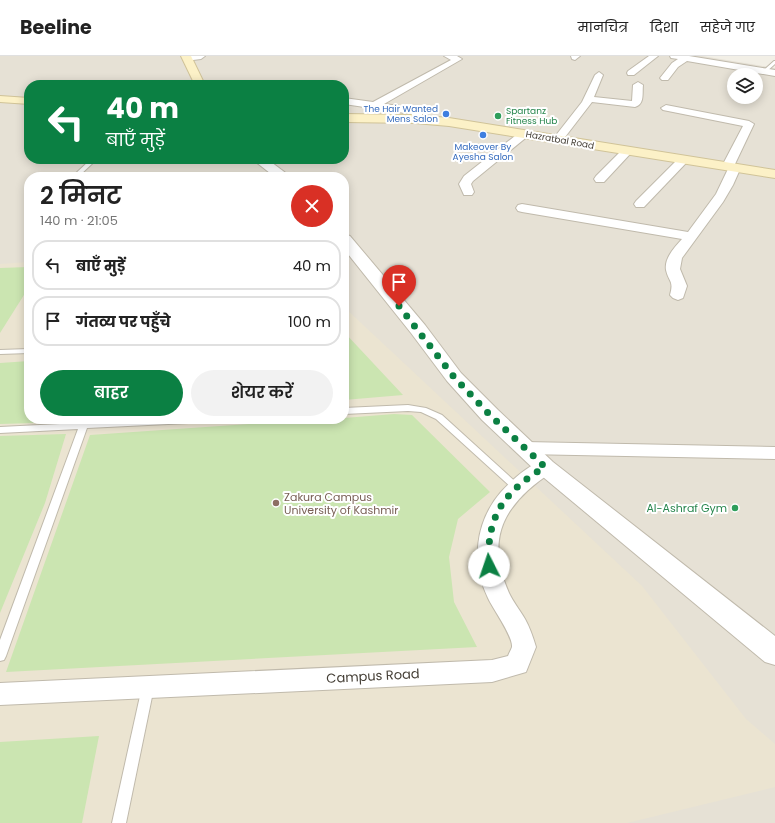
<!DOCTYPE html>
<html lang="hi">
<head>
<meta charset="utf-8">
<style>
  :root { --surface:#fff; --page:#f2f2f2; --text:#222; --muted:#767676; --line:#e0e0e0; --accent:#0b8043 }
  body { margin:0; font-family:Poppins,"Noto Sans Devanagari",sans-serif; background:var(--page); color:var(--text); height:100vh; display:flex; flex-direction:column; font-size:15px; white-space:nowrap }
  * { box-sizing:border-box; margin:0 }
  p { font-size:13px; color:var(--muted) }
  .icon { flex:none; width:22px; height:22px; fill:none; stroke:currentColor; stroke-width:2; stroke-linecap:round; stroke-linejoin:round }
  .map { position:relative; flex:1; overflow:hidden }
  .drawer { position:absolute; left:24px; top:116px; width:325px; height:252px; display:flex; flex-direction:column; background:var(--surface); border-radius:16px; box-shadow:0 2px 10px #0003 }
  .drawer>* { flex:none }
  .hud { position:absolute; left:24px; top:24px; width:325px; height:84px; border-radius:16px; box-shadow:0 2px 10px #0003; background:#0b8043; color:#fff; overflow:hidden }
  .controls { position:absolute; left:727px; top:12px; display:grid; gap:8px }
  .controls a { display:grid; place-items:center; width:36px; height:36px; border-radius:50%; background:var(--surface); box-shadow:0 2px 10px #0003; font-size:20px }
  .pin { position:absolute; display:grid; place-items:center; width:34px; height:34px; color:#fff; margin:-41px -17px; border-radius:50% 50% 50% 0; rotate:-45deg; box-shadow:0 0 4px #0007 }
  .pin .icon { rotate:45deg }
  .me { position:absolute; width:44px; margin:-22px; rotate:356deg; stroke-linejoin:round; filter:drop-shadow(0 0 3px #0008) }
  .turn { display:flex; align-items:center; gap:14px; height:84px; padding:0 16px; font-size:18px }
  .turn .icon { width:52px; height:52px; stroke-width:2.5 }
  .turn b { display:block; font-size:28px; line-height:34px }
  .round { display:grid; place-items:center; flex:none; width:42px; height:42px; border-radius:21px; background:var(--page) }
  .summary { display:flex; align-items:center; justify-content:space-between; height:68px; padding:0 16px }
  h1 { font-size:24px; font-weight:600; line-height:30px }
  .primary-button { display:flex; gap:8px; margin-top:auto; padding:8px 16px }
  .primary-button a { flex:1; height:46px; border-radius:24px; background:var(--accent); color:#fff; font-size:16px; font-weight:600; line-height:46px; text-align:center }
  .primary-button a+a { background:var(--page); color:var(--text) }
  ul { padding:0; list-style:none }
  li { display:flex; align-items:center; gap:12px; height:50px; margin:0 8px 6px; padding:0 8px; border:2px solid var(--line); border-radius:16px }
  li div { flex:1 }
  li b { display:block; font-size:15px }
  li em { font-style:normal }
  header { display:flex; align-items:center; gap:24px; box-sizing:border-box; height:56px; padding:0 20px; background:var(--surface); border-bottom:1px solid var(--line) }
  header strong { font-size:19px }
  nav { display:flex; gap:22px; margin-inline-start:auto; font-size:14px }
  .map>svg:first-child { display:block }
  .residential { fill:#e6e1d5; fill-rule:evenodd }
  .education { fill:#ebe4d1 }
  .green { fill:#cbe5b1 }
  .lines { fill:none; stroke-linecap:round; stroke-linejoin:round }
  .service-casing { stroke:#c0baac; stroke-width:2 }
  .minor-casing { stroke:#c0baac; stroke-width:2 }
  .tertiary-casing { stroke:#c0baac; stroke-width:2 }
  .secondary-casing { stroke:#d0c398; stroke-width:2 }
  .service { fill:#fff; fill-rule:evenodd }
  .minor { fill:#fff; fill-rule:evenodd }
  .tertiary { fill:#fff; fill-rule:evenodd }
  .secondary { fill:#fcf1c7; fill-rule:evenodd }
  .route { stroke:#0b8043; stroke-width:7; stroke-dasharray:0 12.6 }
  .shop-dot { fill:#3f7fe0; stroke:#fff; stroke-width:1.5 }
  .leisure-dot { fill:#2e9e5b; stroke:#fff; stroke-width:1.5 }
  .education-dot { fill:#8d6e63; stroke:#fff; stroke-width:1.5 }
  .labels { text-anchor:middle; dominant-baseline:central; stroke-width:4; stroke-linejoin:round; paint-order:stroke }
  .far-shop-label { font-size:9px; fill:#366cbe; stroke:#fff; text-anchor:end }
  .far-leisure-label { font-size:9px; fill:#27864d; stroke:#fff; text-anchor:start }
  .far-street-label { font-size:9px; fill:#453f36; stroke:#fff }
  .education-label { font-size:11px; fill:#785e54; stroke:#fff; text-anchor:start }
  .leisure-label { font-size:11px; fill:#27864d; stroke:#fff; text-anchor:end }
  .near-street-label { font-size:13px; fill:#453f36; stroke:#fff }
</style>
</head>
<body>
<header>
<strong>Beeline</strong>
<nav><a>मानचित्र</a><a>दिशा</a><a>सहेजे गए</a></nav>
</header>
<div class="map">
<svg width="775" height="767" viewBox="0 0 775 767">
  <rect width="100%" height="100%" fill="#f2efe6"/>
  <!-- residential -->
  <path class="residential" d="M0,0h702l73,12v755h-775zM734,19h22v22h-22zM29,29h315v74h-315zM29,121h315v242h-315z"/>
  <!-- education -->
  <path class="education" d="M29,206v157h315v-112l298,279 104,133 29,25v43l-148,36h-627v-559z"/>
  <!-- green -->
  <g class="green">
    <path d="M29,211v20l-29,46v-65z"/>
    <path d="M344,276l59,63 -59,5z"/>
    <path d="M29,305v58h42l-1,3 -70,2v-61z"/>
    <path d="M394,358l18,1 78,77 -32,27 -9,38 5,45 23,45 -471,25 84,-237 233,-16h21v-1z"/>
    <path d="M66,378l-21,69 -45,110v-177z"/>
    <path d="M99,680l-17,87h-82v-81z"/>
  </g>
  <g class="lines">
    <!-- service casing -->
    <g class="service-casing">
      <g id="service">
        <path d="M774,5h1v3l-9,8h-2v-2z"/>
        <path d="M91,103h6l-19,18h-6z"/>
        <path d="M29,293v4l-29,1v-4z"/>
        <path d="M408,349l18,3 16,7 77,70 2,2 -2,2h-6l-77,-70 -15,-7 -13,-1 -64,3v-6z"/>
        <path d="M82,363h8l-1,4 68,-4h56l-4,3 -122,6 -81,228 -2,4 -4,1v-21l78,-211 -78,4v-6l80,-4z"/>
        <path d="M148,626l4,1 2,4 -28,136h-14l30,-136 2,-4z"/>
      </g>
    </g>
    <!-- minor casing -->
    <g class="minor-casing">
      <g id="minor">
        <path d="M190,0h15l-4,3 -16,2 -1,-2 1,-2z"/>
        <path d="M444,0h13l5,3 -78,45 31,4 8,5 -4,8h-8l-1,-2 2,-5 -68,-10v-6l29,4 78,-42z"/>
        <path d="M571,0h9l-5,4 -3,-1z"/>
        <path d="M649,0h9l-24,19h-6l-1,-2 1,-2z"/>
        <path d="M670,0h19l86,14v6l-88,-15 -9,6 -10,13h-6l-2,-2 12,-15 6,-4 -7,-1z"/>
        <path d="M599,16l4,3 -9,22 38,4 1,-16 5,-3 5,3c-1,8 2,19 -8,22l-43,-5 -30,39h-8l-1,-2 29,-37 13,-27z"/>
        <path d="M666,49l83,16 5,3 -19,40 4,1 2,2 -8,18 -10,17 -41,56 -2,11 7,17 -4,12 -5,2 -5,-2 -3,-3c4,-15 -1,-12 -4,-25 -2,-12 9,-23 16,-31l-160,-27 -4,-1 -2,-3 2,-3 4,-1 166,28 28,-38 12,-25 -4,-1 -2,-2 21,-40 -80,-16 -2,-2z"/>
        <path d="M524,75l4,1 1,2 -1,2 -55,45 -2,3 3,8 -2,3h-8l-5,-11 5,-8 56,-44z"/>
        <path d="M627,92l4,1 2,2 -2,2 -27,29h-8l-2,-3 2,-3 27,-27z"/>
        <path d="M683,101l4,1 2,2 -2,2 -43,45h-8l-2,-3 2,-3 43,-43z"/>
        <path d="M525,386l250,5v12l-250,-5 -7,-2 -3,-4 3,-4z"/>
        <path d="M545,404l7,2 3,5 -3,5c-47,31 -68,65 -43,121 4,9 11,17 16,26 5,9 8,18 11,28l-10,25 -34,10 -492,23v-22l492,-23 16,-4c1,-3 3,-6 4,-9 1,-11 -19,-38 -24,-49 -17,-35 -13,-76 13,-106 12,-13 27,-27 44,-32z"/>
      </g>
    </g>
    <!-- tertiary casing -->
    <g class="tertiary-casing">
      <g id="tertiary">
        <path d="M252,103h15l24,18h-16z"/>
        <path d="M344,178l6,2 75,89 36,48 37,37 55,52 222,174v29l-10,-3 -228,-190 -55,-52 -35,-39 -36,-48 -67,-84z"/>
      </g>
    </g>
    <!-- secondary casing -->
    <g class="secondary-casing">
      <g id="secondary">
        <path d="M181,0h10l14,29h-10z"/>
        <path d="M0,40l29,2v6l-29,-2z"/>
        <path d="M344,58l71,1 34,3 326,52v8l-326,-52 -34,-3 -71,-1z"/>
      </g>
    </g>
    <!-- service -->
    <use href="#service" class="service"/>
    <!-- minor -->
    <use href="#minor" class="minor"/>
    <!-- tertiary -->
    <use href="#tertiary" class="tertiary"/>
    <!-- secondary -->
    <use href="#secondary" class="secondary"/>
  </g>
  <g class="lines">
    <!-- route -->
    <path class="route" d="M399,250l55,71 36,38 55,52c-42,25 -59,50 -56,99"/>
  </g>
  <!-- markers -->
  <g class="shop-dot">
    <circle cx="446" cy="58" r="4"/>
    <circle cx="483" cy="79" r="4"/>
  </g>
  <g class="leisure-dot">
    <circle cx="498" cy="60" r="4"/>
    <circle cx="735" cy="452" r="4"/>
  </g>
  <circle class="education-dot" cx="276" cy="447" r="4"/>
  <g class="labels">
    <!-- far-shop labels -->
    <g class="far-shop-label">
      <text x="438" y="53">The Hair Wanted<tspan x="438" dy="10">Mens Salon</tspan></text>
      <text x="483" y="91" text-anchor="middle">Makeover By<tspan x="483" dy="10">Ayesha Salon</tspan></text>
    </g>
    <!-- far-leisure labels -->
    <g class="far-leisure-label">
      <text x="506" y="55">Spartanz<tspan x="506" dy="10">Fitness Hub</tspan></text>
    </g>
    <!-- far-street labels -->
    <g class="far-street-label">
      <text transform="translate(560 84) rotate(10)">Hazratbal Road</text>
    </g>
    <!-- education labels -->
    <g class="education-label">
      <text x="284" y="441">Zakura Campus<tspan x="284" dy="13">University of Kashmir</tspan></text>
    </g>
    <!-- leisure labels -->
    <g class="leisure-label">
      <text x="727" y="452">Al-Ashraf Gym</text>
    </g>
    <!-- near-street labels -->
    <g class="near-street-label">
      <text transform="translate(373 620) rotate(-3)">Campus Road</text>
    </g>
  </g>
</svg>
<div class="controls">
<a><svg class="icon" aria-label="layers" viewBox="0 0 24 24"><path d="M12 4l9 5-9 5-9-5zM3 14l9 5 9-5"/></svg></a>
</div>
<div class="pin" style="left:399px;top:250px;background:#d93025"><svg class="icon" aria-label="arrive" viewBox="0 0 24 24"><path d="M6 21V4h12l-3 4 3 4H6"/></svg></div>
<svg class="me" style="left:489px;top:510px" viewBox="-20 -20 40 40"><circle r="19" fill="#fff"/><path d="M0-13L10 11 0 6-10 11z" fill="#0b8043"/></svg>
<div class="hud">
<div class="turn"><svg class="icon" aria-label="left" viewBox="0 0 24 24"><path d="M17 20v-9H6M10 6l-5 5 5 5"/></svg><div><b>40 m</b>बाएँ मुड़ें</div></div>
</div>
<section class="drawer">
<div class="summary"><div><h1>2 मिनट</h1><p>140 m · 21:05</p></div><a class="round" style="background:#d93025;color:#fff"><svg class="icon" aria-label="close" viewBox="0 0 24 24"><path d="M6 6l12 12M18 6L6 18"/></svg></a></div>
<ul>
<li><svg class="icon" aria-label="left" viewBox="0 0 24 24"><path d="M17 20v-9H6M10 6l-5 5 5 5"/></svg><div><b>बाएँ मुड़ें</b></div><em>40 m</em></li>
<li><svg class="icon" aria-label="arrive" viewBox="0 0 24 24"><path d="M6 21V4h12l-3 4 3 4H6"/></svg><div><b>गंतव्य पर पहुँचे</b></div><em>100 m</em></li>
</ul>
<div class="primary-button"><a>बाहर</a><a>शेयर करें</a></div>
</section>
</div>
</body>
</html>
